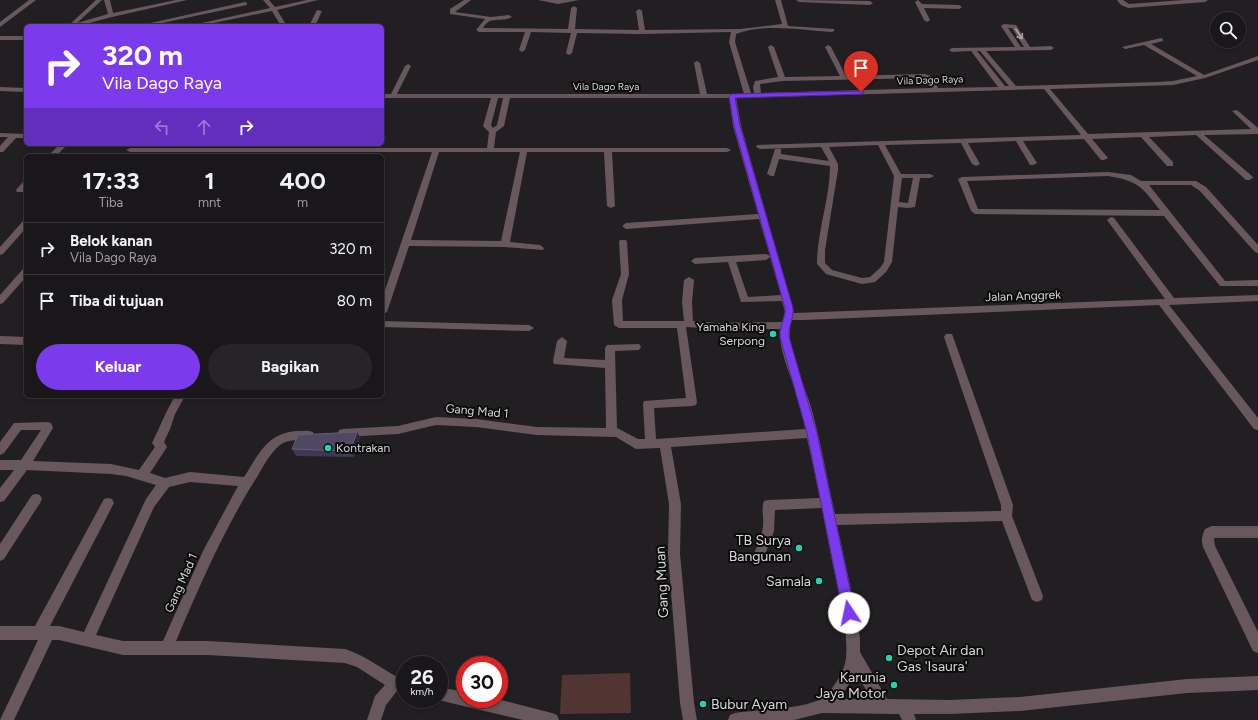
<!DOCTYPE html>
<html lang="id">
<head>
<meta charset="utf-8">
<style>
  :root { --surface:#1a171a; --page:#272427; --text:#f1f3f6; --muted:#9f9fa2; --line:#383639; --accent:#7c3aed }
  body { margin:0; font-family:Figtree,sans-serif; background:var(--page); color:var(--text); height:100vh; display:flex; flex-direction:column; font-size:15px; white-space:nowrap }
  * { box-sizing:border-box; margin:0 }
  p { font-size:13px; color:var(--muted) }
  .icon { flex:none; width:22px; height:22px; fill:none; stroke:currentColor; stroke-width:2; stroke-linecap:round; stroke-linejoin:round }
  .map { position:relative; flex:1; overflow:hidden }
  .drawer { position:absolute; left:24px; top:154px; width:360px; height:244px; display:flex; flex-direction:column; background:var(--surface); border-radius:6px; box-shadow:0 2px 6px #0003,0 0 0 1px var(--line) }
  .drawer>* { flex:none }
  .top-card { position:absolute; left:24px; top:24px; width:360px; height:122px; border-radius:6px; box-shadow:0 2px 6px #0003,0 0 0 1px var(--line); background:#7c3aed; color:#fff; overflow:hidden }
  .fabs { position:absolute; left:1210px; top:12px; display:grid; gap:8px }
  .fabs a { display:grid; place-items:center; width:36px; height:36px; border-radius:50%; background:var(--surface); box-shadow:0 2px 6px #0003,0 0 0 1px var(--line); font-size:20px }
  .speed { position:absolute; left:396px; top:656px; display:flex; gap:8px; font-size:20px; font-weight:700; text-align:center }
  .speed>* { display:grid; place-content:center; width:52px; height:52px; border-radius:50%; background:var(--surface); box-shadow:0 2px 6px #0003,0 0 0 1px var(--line); line-height:1 }
  .speed small { font-size:10px; font-weight:400 }
  .speed .limit { border:6px solid #d22; background:#fff; color:#111 }
  .pin { position:absolute; display:grid; place-items:center; width:34px; height:34px; color:#fff; margin:-41px -17px; border-radius:50% 50% 50% 0; rotate:-45deg; box-shadow:0 0 4px #0007 }
  .pin .icon { rotate:45deg }
  .me { position:absolute; width:44px; margin:-22px; rotate:349deg; stroke-linejoin:round; filter:drop-shadow(0 0 3px #0008) }
  .turn { display:flex; align-items:center; gap:14px; height:84px; padding:0 12px; font-size:18px }
  .turn .icon { width:52px; height:52px; stroke-width:2.5 }
  .turn b { display:block; font-size:28px; line-height:34px }
  .lanes { display:flex; align-items:center; height:38px; padding:0 12px; background:#0003; justify-content:center; gap:20px; direction:ltr }
  .lanes .off { opacity:.35 }
  .eta { display:flex; justify-content:space-evenly; align-items:center; height:68px; text-align:center }
  .eta b { font-size:24px; font-weight:700; line-height:28px }
  .cta { display:flex; gap:8px; margin-top:auto; padding:8px 12px }
  .cta a { flex:1; height:46px; border-radius:24px; background:var(--accent); color:#fff; font-size:16px; font-weight:700; line-height:46px; text-align:center }
  .cta a+a { background:var(--page); color:var(--text) }
  ul { padding:0; list-style:none }
  li { display:flex; align-items:center; gap:12px; height:52px; padding:0 12px; border-top:1px solid var(--line) }
  li div { flex:1 }
  li b { display:block; font-size:15px }
  li em { font-style:normal }
  .map>svg:first-child { display:block }
  .green { fill:#513533 }
  .lines { fill:none; stroke-linecap:round; stroke-linejoin:round }
  .minor { fill:#68585e; fill-rule:evenodd }
  .wall { fill:#3e3853 }
  .shaded-wall { fill:#2c2739 }
  .building { fill:#4e4961; stroke:#645f74 }
  .oneway { stroke:#aba4a7 }
  .route { fill:#7c3aed; stroke:#51269a }
  .poi-dot { fill:#23d5af; stroke:#0b0a0b; stroke-width:1.5 }
  .labels { text-anchor:middle; dominant-baseline:central; stroke-width:4; stroke-linejoin:round; paint-order:stroke }
  .far-street-label { font-size:10px; fill:#d8d6d8; stroke:#0b0a0b }
  .street-label { font-size:12px; fill:#d8d6d8; stroke:#0b0a0b }
  .poi-label { font-size:12px; fill:#d8d6d8; stroke:#0b0a0b; text-anchor:end }
  .near-poi-label { font-size:14px; fill:#d8d6d8; stroke:#0b0a0b; text-anchor:end }
  .near-street-label { font-size:14px; fill:#d8d6d8; stroke:#0b0a0b }
</style>
</head>
<body>
<div class="map">
<svg width="1258" height="720" viewBox="0 0 1258 720">
  <rect width="100%" height="100%" fill="#221f22"/>
  <!-- green -->
  <path class="green" d="M630,673l1,40 -71,1 2,-39z"/>
  <g class="lines">
    <!-- minor -->
    <g class="minor">
      <path d="M29,0h7l-36,27v-5z"/>
      <path d="M96,0h6l-25,23 31,-9 -4,-14h6l3,13 63,-13h11l-75,17 -34,9h-10z"/>
      <path d="M263,0h6l6,7 32,-7h11l-41,10 10,16h-6l-9,-15 -73,15h-11l82,-18z"/>
      <path d="M464,0h7l-16,12 36,5 18,-2 3,2c-10,6 -22,-2 -29,11l85,1 3,-21 3,-2 3,2 -2,21 64,1 -3,-19 3,-2 3,2 3,19 95,-1 42,-5 -7,-24h6l7,26 46,3v2l-2,1c-31,-2 -67,-9 -96,2l-1,8 16,51h3l-1,-6 2,-6 23,-4 -10,-30 3,-2 3,2 11,30 55,-1 -15,-29 3,-2 3,2 15,29 79,-2 6,2 7,12 60,-1 -27,-36 -19,1 -3,-2 3,-2 63,-1 -14,-21 3,-2 12,1 14,22 21,-1 3,2 -3,2 -65,1 30,35 142,-4 15,-1 24,-5 -53,-31 -19,4 -3,-2 39,-9 2,1v2l-12,3 53,31 54,-19v4l-53,18 -32,7 -123,4 38,45 163,-5 -19,-18 5,-1 21,18v6l-54,1 48,41 1,2 -4,2h-3l-50,-45 -47,2 24,25v4h-6l-26,-29 -49,2 16,19 -4,2h-3l-17,-21 -61,2 14,22 -4,2h-3l-14,-24 -48,2 12,21 -4,2 -4,-2 -11,-21 -76,2 16,29h29l4,2 -4,2h-10l-5,29 -7,1 -10,-1 -6,55 -6,10 -11,10 -13,2 -36,-10 -9,-10c0,-33 13,-65 13,-98l-51,-7 -5,17h-3l-4,-2 8,-25h6v5l48,7 -8,-14 -61,2 -4,-2 1,-2 324,-10 -37,-46 -308,9 5,28 53,187 371,-14 -58,-79 4,-3 3,1 60,80 84,-3v6l-89,4 89,113v12l-4,-1 -95,-124 -354,15h-13c-9,26 12,62 19,87 10,35 16,72 24,107l166,-3v-6l-57,-168 2,-3h6l61,171 -1,11 31,80 -1,4 -5,2 -5,-2 -30,-79 -165,4 19,88 4,26v13l27,47 63,1 70,-3 167,-18 71,-3v14l-71,3 -167,18 -70,3h-36l2,6h-14l-3,-6 -77,-1 -28,7h-66l2,-5 5,-2c22,-3 64,-4 84,-13 12,-6 26,-29 27,-42 2,-23 -4,-47 -8,-69 -6,-27 -11,-54 -16,-81l-47,2 -1,21 -11,29 -4,2 -4,-2 -2,-4c4,-10 9,-19 10,-30 1,-8 -2,-18 1,-25l4,-1 52,-2 -13,-60 -136,9 10,57 -1,50 14,149 3,17h-14l-3,-17 -12,-149 1,-50 -9,-56 -24,1 -20,-12 -79,-2 -61,-8 -40,-2 -38,9 -55,3 -4,-1 -1,-3 1,-3 4,-1 55,-3 38,-9 40,2 61,8 69,1 -1,-60 -51,-4 -1,-3 4,-20 5,-4 5,4 -3,17 41,2v-12l2,-3 32,-1 2,3 -2,3 -24,1 2,77 21,11h7l-2,-35 1,-3 42,-3 -9,-70h-58l-5,-3 -2,-25 9,-26 -2,-32 1,-2h6l1,2 2,32 -7,26 1,21h61l-2,-19 2,-22 5,-3 5,3 -2,22 1,19 24,2 65,-1 3,-10 -3,-11 -41,1 -13,-40 -33,2 -4,-3 4,-3 71,-4 4,2 -11,-37 -133,10 -4,-3 4,-3 132,-9 -25,-88 -4,-28h-219l-6,28 -8,6 -2,16h233l4,2 -4,2h-115l3,54 -4,2 -4,-2 -3,-54h-77l-17,90 30,3 4,3 -1,2 -38,-3 -96,-1 -22,66 -5,3v-16l50,-147h-302l-4,-2 4,-2h357l2,-16 -6,-6 8,-28h-109v-4h9l14,-28 3,-2 3,2 -14,28h303l-6,-31 3,-2 3,2 7,31h37l-15,-52 2,-10 -89,2 -65,-1 -5,20 -3,2 -3,-2 5,-20 -40,-1 -6,18 -3,2 -3,-2 6,-18h-46l-3,-2 9,-11 -35,-5v-5zM1008,28h4l12,19h-3zM977,51h3l29,35h-4zM925,78l7,10 -171,5 -1,-9 22,-3zM498,98h5l-6,27 -4,3 -2,-3zM878,145l16,31 -10,86 -4,6 -10,9 -8,1 -30,-8 -7,-7v-13l13,-80v-6l-9,-17zM439,152h81l-19,89 -90,-1zM902,178h11l-5,25 -9,-1zM770,257l11,38 -33,2 -12,-35 30,-2zM686,327l31,2h63c-2,23 15,55 21,78 2,7 3,15 4,22l-149,10 -2,-31 38,-2 4,-1 1,-3zM856,672l15,27h-31z"/>
      <path d="M538,0h41l-21,4z"/>
      <path d="M796,0l74,1 3,2 -3,2 -71,-3z"/>
      <path d="M918,0l4,4 37,1 3,2 -3,2 -35,-1 6,12 -3,2 -3,-2 -9,-18z"/>
      <path d="M1117,0h6l6,4 55,-4h24l-3,2 -77,6 -7,-3z"/>
      <path d="M245,2l2,1v2l-99,21h-11z"/>
      <path d="M317,10l5,1 -7,15h-6z"/>
      <rect x="0" y="36" width="26" height="4"/>
      <path d="M0,87l26,1v4l-26,-1z"/>
      <path d="M0,133l26,1v4h-10l-13,14h-3v-6l8,-9h-8z"/>
      <path d="M60,144h8l-12,12h-8z"/>
      <path d="M1108,172l23,3 10,6h55l10,6 52,58v8l-3,-1 -55,-61 -9,-6h-42l76,96 33,-1v6h-38l-56,-70 -189,-2 -4,-3 -13,-32 4,-2zM1108,176c31,5 34,11 52,34l-182,-1 -11,-28z"/>
      <path d="M23,182h3v6l-3,4h-6l-1,-2z"/>
      <path d="M26,220v8l-23,26 -3,1v-8l23,-26z"/>
      <path d="M26,268v9l-23,26 -3,1v-9l23,-26z"/>
      <path d="M382,321l147,4 5,3 -5,3 -147,-4z"/>
      <path d="M0,336l26,1v8l-26,-1z"/>
      <path d="M175,396h10l-10,18 -5,15 -6,13 3,5 -17,26 15,5 25,-6 54,5c15,-23 23,-44 53,-46 5,0 11,-1 16,1l1,3 -1,3 -4,2c-10,0 -21,-1 -29,5 -10,8 -17,22 -23,32 -33,52 -57,108 -81,164h32l137,8c22,7 39,22 60,32v14l-8,-4 -11,14 -5,15h-14l8,-24 10,-11 -28,-18 -12,-4 -137,-8h-85l-64,-15h-7l-38,80h-14l38,-80h-38v-14h35l69,-127 4,-1 4,1 2,4 -64,123h9l25,6 62,-133 10,-14 -30,-9 -15,-2 -84,-4 -23,31 -4,1v-14l14,-18h-14v-10h21l20,-30h-20l-17,23 -4,2v-13l14,-19 33,-1 4,1 2,5 -20,33 78,3 28,6 16,-23 -3,-4c8,-16 14,-32 23,-47zM190,482l48,4 -35,65 -40,90h-40l-27,-6 58,-128 15,-20z"/>
      <path d="M36,494l4,1 2,4 -2,4 -36,56 -4,2v-17l32,-49z"/>
      <path d="M1212,526h46v12h-44l1,8 43,86v21l-5,-2 -50,-104c-2,-7 -1,-11 2,-18z"/>
      <path d="M439,687l26,5v7h32l55,14 5,2 2,5h-36l-89,-21h5z"/>
    </g>
  </g>
  <!-- wall -->
  <path class="wall" d="M357,432l3,6 -6,19 -58,-1 -4,-7z"/>
  <!-- shaded-wall -->
  <path class="shaded-wall" d="M357,432l3,6 -6,19 -4,-6z"/>
  <!-- building -->
  <path class="building" d="M357,432l-7,19 -58,-2 6,-14z"/>
  <!-- one-way arrows -->
  <defs><path id="oneway-shaft" d="M-6 0H5M1.5-3L5.5 0L1.5 3" fill="none" stroke-width="1.6" stroke-linecap="round" stroke-linejoin="round"/></defs>
  <use class="oneway" href="#oneway-shaft" transform="translate(1019 34) rotate(57)"/>
  <!-- route -->
  <path class="route" d="M861,91h2v3l-128,4 5,28 53,182c1,11 -5,17 -4,29l28,96 38,180 -2,4 -4,2 -5,-2 -1,-4 -36,-180 -27,-96c-1,-12 6,-18 5,-29l-51,-182 -5,-30 3,-2z"/>
  <!-- markers -->
  <g class="poi-dot">
    <circle cx="773" cy="334" r="4"/>
    <circle cx="328" cy="448" r="4"/>
    <circle cx="799" cy="548" r="4"/>
    <circle cx="819" cy="581" r="4"/>
    <circle cx="889" cy="658" r="4"/>
    <circle cx="894" cy="685" r="4"/>
    <circle cx="703" cy="704" r="4"/>
  </g>
  <g class="labels">
    <!-- far-street labels -->
    <g class="far-street-label">
      <text transform="translate(930 80) rotate(-2)">Vila Dago Raya</text>
      <text x="606" y="86">Vila Dago Raya</text>
    </g>
    <!-- street labels -->
    <g class="street-label">
      <text transform="translate(1023 296) rotate(-2)">Jalan Anggrek</text>
      <text transform="translate(477 411) rotate(5)">Gang Mad 1</text>
      <text transform="translate(181 583) rotate(-66)">Gang Mad 1</text>
    </g>
    <!-- poi labels -->
    <g class="poi-label">
      <text x="765" y="327">Yamaha King<tspan x="765" dy="14">Serpong</tspan></text>
      <text x="336" y="448" text-anchor="start">Kontrakan</text>
    </g>
    <!-- near-poi labels -->
    <g class="near-poi-label">
      <text x="791" y="540">TB Surya<tspan x="791" dy="16">Bangunan</tspan></text>
      <text x="811" y="581">Samala</text>
      <text x="897" y="650" text-anchor="start">Depot Air dan<tspan x="897" dy="16">Gas 'Isaura'</tspan></text>
      <text x="886" y="677">Karunia<tspan x="886" dy="16">Jaya Motor</tspan></text>
      <text x="711" y="704" text-anchor="start">Bubur Ayam</text>
    </g>
    <!-- near-street labels -->
    <g class="near-street-label">
      <text transform="translate(662 582) rotate(-93)">Gang Muan</text>
    </g>
  </g>
</svg>
<div class="fabs">
<a><svg class="icon" aria-label="search" viewBox="0 0 24 24"><circle cx="10" cy="10" r="6"/><path d="M15 15l6 6"/></svg></a>
</div>
<div class="speed"><div>26<small>km/h</small></div><div class="limit">30</div></div>
<div class="pin" style="left:861px;top:92px;background:#d93025"><svg class="icon" aria-label="arrive" viewBox="0 0 24 24"><path d="M6 21V4h12l-3 4 3 4H6"/></svg></div>
<svg class="me" style="left:849px;top:613px" viewBox="-20 -20 40 40"><circle r="19" fill="#fff"/><path d="M0-13L10 11 0 6-10 11z" fill="#7c3aed"/></svg>
<div class="top-card">
<div class="turn"><svg class="icon" aria-label="right" viewBox="0 0 24 24"><path d="M7 20v-9h11M14 6l5 5-5 5"/></svg><div><b>320 m</b>Vila Dago Raya</div></div>
<div class="lanes"><svg class="icon off" aria-label="left" viewBox="0 0 24 24"><path d="M17 20v-9H6M10 6l-5 5 5 5"/></svg><svg class="icon off" aria-label="ahead" viewBox="0 0 24 24"><path d="M12 20V5M6 11l6-6 6 6"/></svg><svg class="icon" aria-label="right" viewBox="0 0 24 24"><path d="M7 20v-9h11M14 6l5 5-5 5"/></svg></div>
</div>
<section class="drawer">
<div class="eta">
<div><b>17:33</b><p>Tiba</p></div>
<div><b>1</b><p>mnt</p></div>
<div><b>400</b><p>m</p></div>
</div>
<ul>
<li><svg class="icon" aria-label="right" viewBox="0 0 24 24"><path d="M7 20v-9h11M14 6l5 5-5 5"/></svg><div><b>Belok kanan</b><p>Vila Dago Raya</p></div><em>320 m</em></li>
<li><svg class="icon" aria-label="arrive" viewBox="0 0 24 24"><path d="M6 21V4h12l-3 4 3 4H6"/></svg><div><b>Tiba di tujuan</b></div><em>80 m</em></li>
</ul>
<div class="cta"><a>Keluar</a><a>Bagikan</a></div>
</section>
</div>
</body>
</html>
